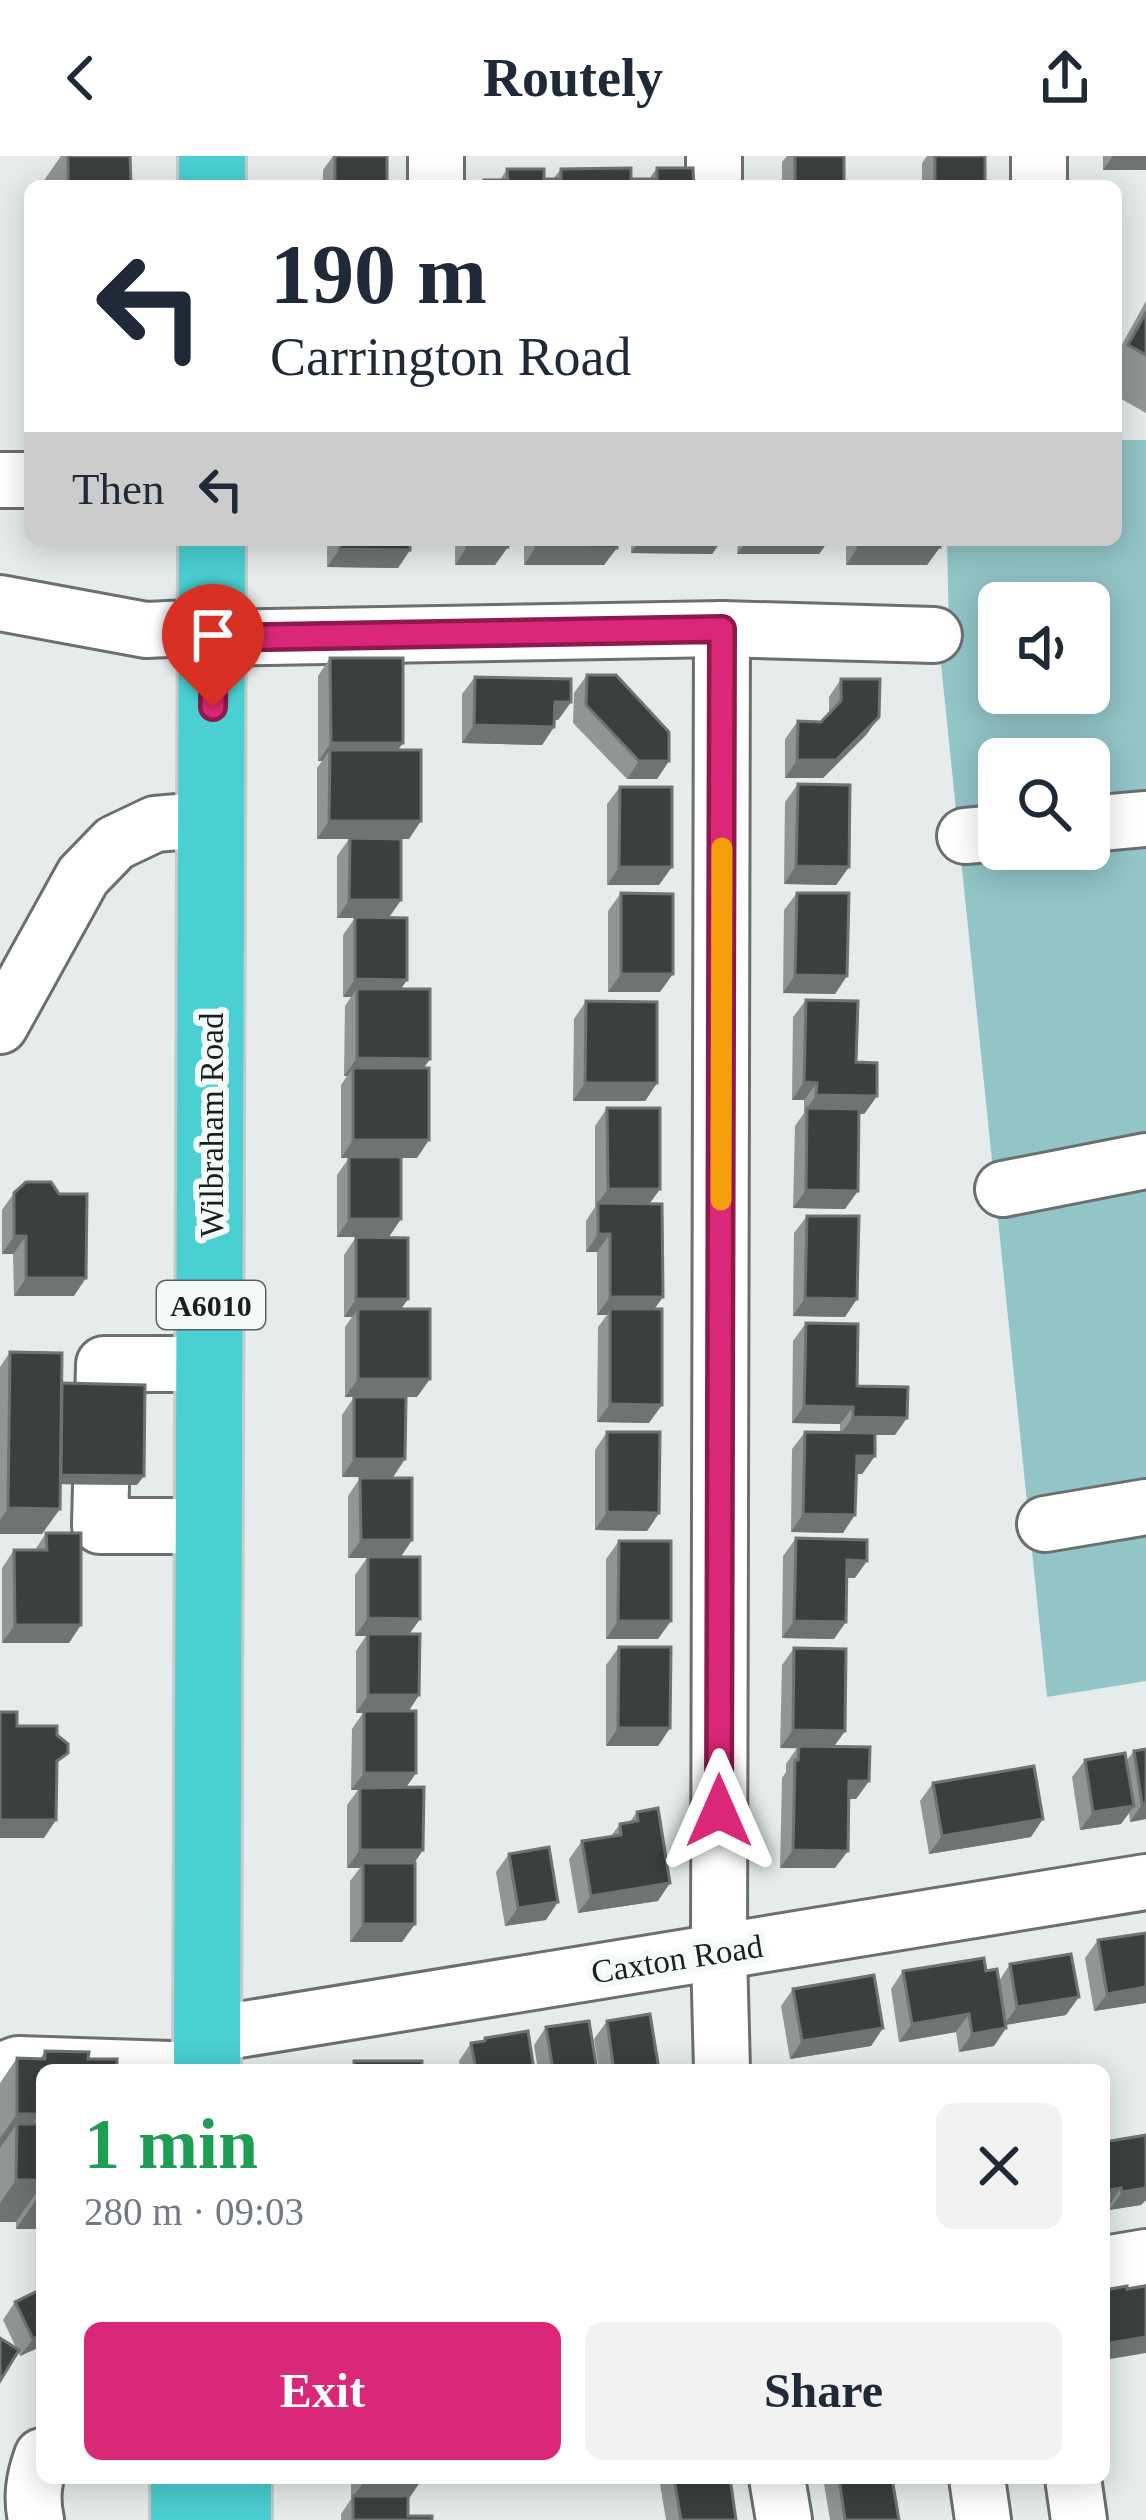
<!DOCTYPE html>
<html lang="en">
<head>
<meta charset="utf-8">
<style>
  :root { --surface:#fff; --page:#f2f2f3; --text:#1f2937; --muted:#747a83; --accent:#db2777 }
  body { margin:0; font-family:Georgia,serif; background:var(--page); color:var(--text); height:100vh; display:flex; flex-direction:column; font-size:45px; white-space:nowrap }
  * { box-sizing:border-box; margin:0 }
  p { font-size:39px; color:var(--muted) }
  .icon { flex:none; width:66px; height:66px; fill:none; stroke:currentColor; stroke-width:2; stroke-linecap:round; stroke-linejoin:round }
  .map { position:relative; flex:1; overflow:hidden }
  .details { position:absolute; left:36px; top:1908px; width:1074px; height:420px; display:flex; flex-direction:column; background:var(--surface); border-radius:18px; box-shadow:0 6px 30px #0003 }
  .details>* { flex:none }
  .top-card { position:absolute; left:24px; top:24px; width:1098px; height:366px; border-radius:18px; box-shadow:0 6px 30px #0003; background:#fff; color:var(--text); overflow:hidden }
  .fabs { position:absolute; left:978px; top:426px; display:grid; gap:24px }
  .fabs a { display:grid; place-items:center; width:132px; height:132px; border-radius:18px; background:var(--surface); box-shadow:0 6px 30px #0003; font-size:60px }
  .pin { position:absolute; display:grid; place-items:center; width:102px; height:102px; color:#fff; margin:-123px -51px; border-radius:50% 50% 50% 0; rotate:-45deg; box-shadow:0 0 12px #0007 }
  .pin .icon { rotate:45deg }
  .me { position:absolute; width:132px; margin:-66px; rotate:0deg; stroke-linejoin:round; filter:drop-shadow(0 0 9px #0008) }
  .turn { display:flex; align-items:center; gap:42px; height:252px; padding:0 48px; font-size:54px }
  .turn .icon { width:156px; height:156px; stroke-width:2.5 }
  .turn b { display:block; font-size:84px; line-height:102px }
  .then { display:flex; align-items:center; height:114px; padding:0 48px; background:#0003; gap:24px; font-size:45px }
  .round { display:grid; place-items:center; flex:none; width:126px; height:126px; border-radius:18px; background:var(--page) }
  .head { display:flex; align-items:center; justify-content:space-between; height:204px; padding:0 48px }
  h1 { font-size:72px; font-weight:800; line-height:90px; color:#1e9e55 }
  .action { display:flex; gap:24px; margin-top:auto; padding:24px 48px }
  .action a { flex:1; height:138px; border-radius:18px; background:var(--accent); color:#fff; font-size:48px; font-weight:800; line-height:138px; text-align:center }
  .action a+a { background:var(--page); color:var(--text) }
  header { display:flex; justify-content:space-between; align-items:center; height:156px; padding:0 48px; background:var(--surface); font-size:54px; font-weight:800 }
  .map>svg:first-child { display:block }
  .green { fill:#91c5c6; fill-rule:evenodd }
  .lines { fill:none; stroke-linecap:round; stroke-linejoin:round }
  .minor-casing { stroke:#6b6f6f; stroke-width:60 }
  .highway-casing { stroke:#c9c9c9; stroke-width:72 }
  .minor { stroke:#fff; stroke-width:54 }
  .highway { stroke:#4acfd2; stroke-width:66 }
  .wall { fill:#909696 }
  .shaded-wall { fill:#6e7373 }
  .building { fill:#3b3f3f; stroke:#6e7373; stroke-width:3 }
  .route-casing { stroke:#8e194d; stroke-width:30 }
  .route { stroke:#db2777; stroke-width:21 }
  .slow { stroke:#f59e0b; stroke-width:21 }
  .labels { text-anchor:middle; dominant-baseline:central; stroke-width:12; stroke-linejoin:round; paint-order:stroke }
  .shield { fill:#f4f9f9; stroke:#5e6060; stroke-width:3 }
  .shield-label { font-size:30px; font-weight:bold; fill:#1d1f1f }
  .street-label { font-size:33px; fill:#1d1f1f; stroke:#f4f9f9 }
</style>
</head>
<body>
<header><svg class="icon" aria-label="back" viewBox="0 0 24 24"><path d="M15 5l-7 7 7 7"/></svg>Routely<svg class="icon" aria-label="share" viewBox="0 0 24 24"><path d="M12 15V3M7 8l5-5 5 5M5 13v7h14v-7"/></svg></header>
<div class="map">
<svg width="1146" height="2364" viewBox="0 0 1146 2364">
  <rect width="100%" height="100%" fill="#e6ecec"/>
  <!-- green -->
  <path class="green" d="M1116,284h30v1241l-99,16 -107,-1043 9,-21 -2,-93h169zM999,447h90v90h-90zM999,603h90v90h-90z"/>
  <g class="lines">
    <!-- minor casing -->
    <g class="minor-casing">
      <g id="minor">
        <path d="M436,30v-30"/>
        <path d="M714,30v-30"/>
        <path d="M1039,30v-30"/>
        <path d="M0,324h30"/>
        <path d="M0,447l146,27 67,-3"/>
        <path d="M722,473l-3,1324 3,117"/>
        <path d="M213,482l509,-9 212,6"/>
        <path d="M1089,668l57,-5"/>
        <path d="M965,680l34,-3"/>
        <path d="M0,870l83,-150 32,-33 40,-19 58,-5"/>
        <path d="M1003,1033l143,-28"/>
        <path d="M1045,1368l101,-17"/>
        <path d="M210,1370h-110l4,-162h107"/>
        <path d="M208,1879l938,-153"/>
        <path d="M0,1915l18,-7 183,6"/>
        <path d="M1104,2108l42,-7"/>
        <path d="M777,2322l7,42"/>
        <path d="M977,2322l6,42"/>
        <path d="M1073,2322l6,42"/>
        <path d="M36,2364c-5,-23 -2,-42 6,-64"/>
      </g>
    </g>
    <!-- highway casing -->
    <g class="highway-casing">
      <g id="highway">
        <path d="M212,30v-30"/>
        <path d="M207,1914l5,-1530"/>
        <path d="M238,2322v42"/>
        <path d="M184,2364v-42"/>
      </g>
    </g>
    <!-- minor -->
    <use href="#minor" class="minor"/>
    <!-- highway -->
    <use href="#highway" class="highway"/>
  </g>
  <!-- wall -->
  <g class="wall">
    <path d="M61,0h69l1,30h-91z"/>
    <path d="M333,0h54v30h-64v-16z"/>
    <path d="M787,0h57v30h-62v-24z"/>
    <path d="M927,0h58v29l-63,1v-23z"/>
    <rect x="1103" y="0" width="43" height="14"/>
    <path d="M657,12l37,18h-215l5,-6h16l7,-11 37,10h9l8,-10 70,10h18z"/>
    <path d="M1146,145v112l-30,-17v-41z"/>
    <path d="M327,384h83v10l-12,18 -71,-1z"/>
    <path d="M455,384h53l-13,25h-40z"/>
    <path d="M524,384h93l-13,25h-80z"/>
    <path d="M631,384h91l-10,14 -81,-1z"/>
    <path d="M738,384h91l-10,14h-82z"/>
    <path d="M846,384h94v7l-13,18h-81z"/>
    <path d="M330,502l68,92 11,89h-8v61l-12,18 18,62 -6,9 29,70 -6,9 -7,90h-16l-12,79h-52v-62l12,-17h-8v-73l6,-9h-3l1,-70 6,-9h-8v-62l12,-17h-18v-62l12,-17h-32v-71l5,-7h-4v-85z"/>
    <path d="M587,519l82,86 -12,18h-30l-54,-56 1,-30z"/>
    <path d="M475,521l96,25 -13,18h-3l-1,7 -12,18 -80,-2v-49z"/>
    <path d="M841,523l38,38 -13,18 -43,43h-38v-39l13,-18 23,1 8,-8v-17z"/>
    <path d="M798,628l51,83 -13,18 -52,-1 1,-82z"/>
    <path d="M620,631l39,98h-52v-81z"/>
    <path d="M621,737l39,99h-52v-81z"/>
    <path d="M797,737l38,101 -52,-1 1,-83z"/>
    <path d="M806,844l50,62 21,34 -13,18h-5l-14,95 -52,-1 2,-82 9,-13v-13h-12l1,-83z"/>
    <path d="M586,845l71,82 -12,18h-72l1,-82z"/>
    <path d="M607,952l53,81 -11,15 14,93 -9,12 -5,114 -52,-1 1,-95 9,-12h-10v-63h-11v-31l9,-14v-81z"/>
    <path d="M14,1037l60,103h-60l-1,-42h-11v-44z"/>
    <path d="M807,1060l38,101 -52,-1 1,-83z"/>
    <path d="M356,1081l52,62 -7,10 16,88h-72v-70l7,-10h-8v-62z"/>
    <path d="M806,1167l89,112h-20v21l-13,18h-6l-13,59 -52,-1 1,-83 13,-17h35v-8l-48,-1 1,-82z"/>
    <path d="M10,1196l52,31 75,102 -76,-1 -19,50h-42v-167z"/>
    <path d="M354,1241l51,62 -12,18h-51v-62z"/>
    <path d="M607,1276l52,81 -12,18 -52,-1v-80z"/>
    <path d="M360,1322l52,62 -12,17 20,62 -11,15 10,61 -10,16 7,62 -10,15 8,75 1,61 -13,18h-52v-61l10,-13h-13v-63l11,-15h-7l1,-61 11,-16h-7v-62l10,-15h-11v-61l12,-17h-19v-62z"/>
    <path d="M46,1377l23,110h-67v-75l12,-18h21z"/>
    <path d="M796,1382l59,40h-8l-13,61 -52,-1 1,-82z"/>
    <path d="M619,1385l39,98h-52v-80z"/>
    <path d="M619,1491l51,81 -12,18h-52v-81z"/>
    <path d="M794,1492l51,83 -11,15 35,35 -13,18h-7l-14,69h-55l2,-90 4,-6v-8l11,-16h-17l2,-83z"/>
    <path d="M1134,1595l12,68 -16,3 -1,-9 -8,11 -41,6 -8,-53 13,-17 41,1z"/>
    <path d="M933,1627l98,54 -102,17 -9,-53z"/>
    <path d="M637,1656l21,89 -80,12 -9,-54 13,-18 29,-5 9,-12 9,-1z"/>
    <path d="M509,1698l37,66 -41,6 -9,-54z"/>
    <path d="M1098,1784l48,63 -52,8 -9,-53z"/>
    <path d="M1010,1808l56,51 -60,10v3l-12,18 -35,6 -3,-20 -57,10 -8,-53 12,-18h83l13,10z"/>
    <path d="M793,1833l90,39 -12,18 -81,13 -9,-53z"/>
    <path d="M607,1865l52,49h-60l-5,-31z"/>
    <path d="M546,1871l51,43h-59l-4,-25z"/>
    <path d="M485,1882l49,32h-74l-1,-9 12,-18 11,-1z"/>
    <path d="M45,1895l44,1 -47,18v159h-26v-7h-16v-139l17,-25 23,1z"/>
    <path d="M1146,1979v65l-5,5 -32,5v-4z"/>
    <path d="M15,2146l27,44 -22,10 -17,-36z"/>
    <path d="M351,2322h70l-1,4 -12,17v17l24,4h-91v-6l10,-15z"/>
    <path d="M659,2322h71l6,42h-70z"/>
    <path d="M823,2322h69l7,42h-69z"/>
  </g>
  <!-- shaded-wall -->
  <g class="shaded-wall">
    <path d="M1113,0h33v14h-43z"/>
    <path d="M640,384h82l-10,14 -81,-1z"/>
    <path d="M747,384h82l-10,14h-82z"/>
    <path d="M467,391h41l-13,18h-40z"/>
    <path d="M536,391l81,1 -13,17h-80z"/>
    <path d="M858,391h82l-13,18h-81z"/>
    <path d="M340,393l70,1 -12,18 -71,-1z"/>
    <path d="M555,546h16l-13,18h-15z"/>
    <path d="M879,561l-13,18 -43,43h-38l12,-18z"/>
    <path d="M474,569l80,2 -12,18 -80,-2z"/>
    <path d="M331,587h72l-13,18 -60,-11 -8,11h-4z"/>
    <path d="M639,605h30l-12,18h-30z"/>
    <path d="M329,665h92l-12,18h-92z"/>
    <path d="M796,710l53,1 -13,18 -52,-1z"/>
    <path d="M619,711h53l-13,18h-52z"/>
    <path d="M349,744h52l-13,18h-51z"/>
    <path d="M621,818h52l-13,18h-52z"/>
    <path d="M795,819l52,1 -12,18 -52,-1z"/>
    <path d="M355,823l52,1 -12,17 -38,-8 -6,8h-8z"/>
    <path d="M357,902l73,1 -13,17 -64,-8 -6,8h-3z"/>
    <path d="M804,926l13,1 -13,17h-12z"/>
    <path d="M585,927h72l-12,18h-72z"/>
    <path d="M816,939l61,1 -13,18 -57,-1v-5l-3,5z"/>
    <path d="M353,984h76l-12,18h-76z"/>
    <path d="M608,1033h52l-13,18 -49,-4 -3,4z"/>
    <path d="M806,1034l52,1 -13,18 -52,-1z"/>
    <path d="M349,1063h52l-12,18h-52z"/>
    <path d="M598,1078h12l-13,18h-11z"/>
    <path d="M14,1080h12l-13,18h-11z"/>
    <path d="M26,1122h60l-12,18h-60z"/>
    <path d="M610,1141h53l-13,18 -40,-6 -3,6h-10z"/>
    <path d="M805,1142l52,1 -12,18 -52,-1z"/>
    <path d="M356,1143h52l-13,18 -37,-8 -6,8h-8z"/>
    <path d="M358,1223h72l-13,18h-72z"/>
    <path d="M610,1248l52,1 -13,18 -52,-1z"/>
    <path d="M804,1250l49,1 -13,17 -48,-1z"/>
    <path d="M853,1261l54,1 -12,17h-55z"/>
    <path d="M857,1300h18l-13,18h-18z"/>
    <path d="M354,1303h51l-12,18h-51z"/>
    <path d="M49,1319l95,1 -7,9 -94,-1z"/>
    <path d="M8,1352l52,1 -18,25h-42v-14z"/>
    <path d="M607,1356l52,1 -12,18 -52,-1z"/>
    <path d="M803,1358l52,1 -12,18 -52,-1z"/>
    <path d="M361,1384h51l-12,18h-52z"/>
    <path d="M847,1404l20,1 -12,17h-20z"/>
    <path d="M368,1462l52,1 -13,18 -39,-3 -2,2h-11z"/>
    <path d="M618,1465h53l-13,18h-52z"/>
    <path d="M794,1465l52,1 -12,17 -52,-1z"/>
    <path d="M15,1469h66l-12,18h-67z"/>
    <path d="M368,1539h51l-12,18h-51z"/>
    <path d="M618,1572h52l-12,18h-52z"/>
    <path d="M793,1574l52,1 -13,18 -52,-1z"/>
    <path d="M364,1617h52l-13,18 -43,-3 -2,2h-7z"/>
    <path d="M849,1625h20l-13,18h-19z"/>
    <path d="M1146,1647v16l-16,3 12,-18z"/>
    <path d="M1134,1650l-13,18 -41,6 13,-18z"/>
    <path d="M1043,1663l-12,18 -102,17 13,-18z"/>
    <path d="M0,1664h56l-12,18h-44z"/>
    <path d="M360,1694h63l-12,18 -48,-5 -3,5h-13z"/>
    <path d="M793,1694l55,1 -13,17h-55z"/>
    <path d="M670,1727l-12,18 -80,12 13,-17z"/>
    <path d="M558,1746l-12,18 -41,6 13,-18z"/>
    <path d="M363,1768h52l-13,18h-52z"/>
    <path d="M1146,1831v16l-52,8 13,-17z"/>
    <path d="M1079,1841l-13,18 -62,10 13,-18z"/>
    <path d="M969,1858l-13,18 -57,10 13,-18z"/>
    <path d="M883,1872l-12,18 -81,13 12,-18z"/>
    <path d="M1006,1872l-12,18 -35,6 13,-18z"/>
    <path d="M17,1958h22l-22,32v-22l-17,24v-10z"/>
    <path d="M16,2024h26v4l-26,38h-16v-19z"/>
    <path d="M1121,2032l-12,18 -5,1v-16z"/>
    <path d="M1146,2032v12l-5,5 -32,5 13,-18z"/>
    <path d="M42,2035v38h-26z"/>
    <path d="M42,2178v12l-22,10 13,-17z"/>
    <path d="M1146,2181v16l-42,7v-16z"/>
    <path d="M364,2326h56l-12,18 -55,-4z"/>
  </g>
  <!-- building -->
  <g class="building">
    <path d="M68,0h62l1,30h-63z"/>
    <rect x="335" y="0" width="52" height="30"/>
    <rect x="795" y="0" width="49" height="30"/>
    <path d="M935,0h50v29l-50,1z"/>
    <path d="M631,12v11h26v-11h36l1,18h-210v-6h24l-1,-11h37v10h17v-10z"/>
    <path d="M1146,156v43l-18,-10z"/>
    <path d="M340,384h70v10l-70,-1z"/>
    <rect x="467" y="384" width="41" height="7"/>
    <path d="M536,384h81v8l-81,-1z"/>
    <rect x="858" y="384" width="82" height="7"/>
    <path d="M330,502h73v85h-72z"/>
    <path d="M587,519h29l53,57v29h-30l-53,-56z"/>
    <path d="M475,521l96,2v23h-16l-1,25 -80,-2z"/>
    <path d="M841,523h39l-1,38 -43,43h-39l1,-39 23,1 20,-21z"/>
    <path d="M330,594h91v71h-92z"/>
    <path d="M798,628l52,1 -1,82 -53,-1z"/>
    <path d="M620,631h52v80h-53z"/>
    <path d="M350,682l51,1v61h-52z"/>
    <path d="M621,737l52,1v80h-52z"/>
    <path d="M797,737h52l-2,83 -52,-1z"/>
    <path d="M355,761l52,1v62l-52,-1z"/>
    <path d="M357,833h73v70l-73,-1z"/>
    <path d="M806,844l52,1 -2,61 21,1v33l-61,-1 1,-12 -13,-1z"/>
    <path d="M586,845l71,1v81h-72z"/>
    <rect x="353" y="912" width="76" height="72"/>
    <path d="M607,952h53v81h-52z"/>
    <path d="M807,952l52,1 -1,82 -52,-1z"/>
    <rect x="349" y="1001" width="52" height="62"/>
    <path d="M26,1026h25l8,12h28l-1,84h-60v-42h-12v-43z"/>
    <path d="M598,1047l64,1 1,93h-53v-63h-12z"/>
    <path d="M807,1060h52l-2,83 -52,-1z"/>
    <path d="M356,1081l52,1v61h-52z"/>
    <rect x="358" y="1153" width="72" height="70"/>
    <path d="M610,1153h52v96l-52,-1z"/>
    <path d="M806,1167l52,1 -1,62 51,1 -1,31 -54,-1v-10l-49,-1z"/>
    <path d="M10,1196l52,1 -2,156 -52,-1z"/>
    <path d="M62,1227l83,2 -1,91 -83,-1z"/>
    <path d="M354,1241h52l-1,62h-51z"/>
    <path d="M607,1276h53l-1,81 -52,-1z"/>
    <path d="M805,1276l70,1v23h-18l-2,59 -52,-1z"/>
    <path d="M360,1322h52v62h-51z"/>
    <path d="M46,1377h35v92h-66l-1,-75h33z"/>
    <path d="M796,1382l71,2v21l-20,-1 -1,62 -52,-1z"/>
    <path d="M619,1385h52v80h-53z"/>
    <path d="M368,1401h52v62l-52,-1z"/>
    <path d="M368,1478h52l-1,61h-51z"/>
    <path d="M619,1491h52l-1,81h-52z"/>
    <path d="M794,1492l52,1 -1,82 -52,-1z"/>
    <rect x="364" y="1555" width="52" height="62"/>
    <path d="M0,1556h17v14h40v9l11,9v9l-11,8 -1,59h-56z"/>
    <path d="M799,1590l71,1 -1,34h-20l-1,70 -55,-1 2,-90h3z"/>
    <path d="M1146,1593v54l-4,1 -8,-53z"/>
    <path d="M1125,1597l9,53 -41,6 -8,-52z"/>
    <path d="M1034,1610l9,53 -101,17 -9,-53z"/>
    <path d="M424,1631l-1,63h-63v-62z"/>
    <path d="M658,1652l12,75 -79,13 -9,-55 39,-6 -1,-11 18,-3 -1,-9z"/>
    <path d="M549,1691l9,55 -40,6 -9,-54z"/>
    <rect x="363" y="1707" width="52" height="61"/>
    <path d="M1146,1777v54l-39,7 -9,-54z"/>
    <path d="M1071,1798l8,43 -62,10 -7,-43z"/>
    <path d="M984,1802l2,13 11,-2 9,59 -34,6 -3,-20 -57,10 -9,-53z"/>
    <path d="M874,1819l9,53 -81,13 -9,-52z"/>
    <path d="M650,1858l9,56h-45l-7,-49z"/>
    <path d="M589,1865l8,49h-44l-7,-43z"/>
    <path d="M528,1875l6,39h-58l-5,-27 14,-2v-3z"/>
    <path d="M45,1895l44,1 -1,7h29v11h-75v110h-26l1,-56h22v-10h-22v-56l28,1z"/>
    <rect x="354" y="1905" width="68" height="9"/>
    <path d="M1146,1979v53l-24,4 -1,-4 -17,3v-49z"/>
    <path d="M1127,2130v3l19,-3v51l-42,7v-54z"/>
    <path d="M42,2133v45l-9,5 -18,-37z"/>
    <path d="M0,2182l19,12 -19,31z"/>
    <path d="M364,2322h57l-1,4h-56z"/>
    <path d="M674,2322h56l6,42h-55z"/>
    <path d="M839,2322h53l7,42h-54z"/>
    <path d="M353,2340h55v20h24v4h-79z"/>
  </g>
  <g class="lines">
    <!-- route casing -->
    <g class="route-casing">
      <path id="route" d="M213,551l1,-69 508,-9 -3,1182"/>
    </g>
    <!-- route -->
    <use href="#route" class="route"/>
    <!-- slow -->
    <path class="slow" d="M721,1044l1,-352"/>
  </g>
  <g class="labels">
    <!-- shield labels -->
    <rect class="shield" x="157" y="1125" width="108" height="48" rx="9"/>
    <g class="shield-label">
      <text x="211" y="1149">A6010</text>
    </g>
    <!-- street labels -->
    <g class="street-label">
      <text transform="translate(212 969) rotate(-90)">Wilbraham Road</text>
      <text transform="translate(677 1803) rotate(-9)">Caxton Road</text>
    </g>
  </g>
</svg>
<div class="fabs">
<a><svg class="icon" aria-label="sound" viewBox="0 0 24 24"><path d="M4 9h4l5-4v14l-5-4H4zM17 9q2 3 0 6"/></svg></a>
<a><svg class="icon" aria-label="search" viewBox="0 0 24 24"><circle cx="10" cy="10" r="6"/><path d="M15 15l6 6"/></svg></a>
</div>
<div class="pin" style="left:213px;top:551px;background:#d93025"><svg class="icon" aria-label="arrive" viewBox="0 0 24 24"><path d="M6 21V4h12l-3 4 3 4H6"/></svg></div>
<svg class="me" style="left:719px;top:1655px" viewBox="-20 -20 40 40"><path d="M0-17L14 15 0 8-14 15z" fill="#db2777" stroke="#fff" stroke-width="4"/></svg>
<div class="top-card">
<div class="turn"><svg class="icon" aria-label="left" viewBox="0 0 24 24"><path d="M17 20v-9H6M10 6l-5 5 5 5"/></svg><div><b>190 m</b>Carrington Road</div></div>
<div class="then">Then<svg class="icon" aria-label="left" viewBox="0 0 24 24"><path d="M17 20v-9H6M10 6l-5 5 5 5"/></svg></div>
</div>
<section class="details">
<div class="head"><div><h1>1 min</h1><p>280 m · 09:03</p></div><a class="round"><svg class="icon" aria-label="close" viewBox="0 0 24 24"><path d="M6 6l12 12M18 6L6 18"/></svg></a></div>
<div class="action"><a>Exit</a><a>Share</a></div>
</section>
</div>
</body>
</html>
